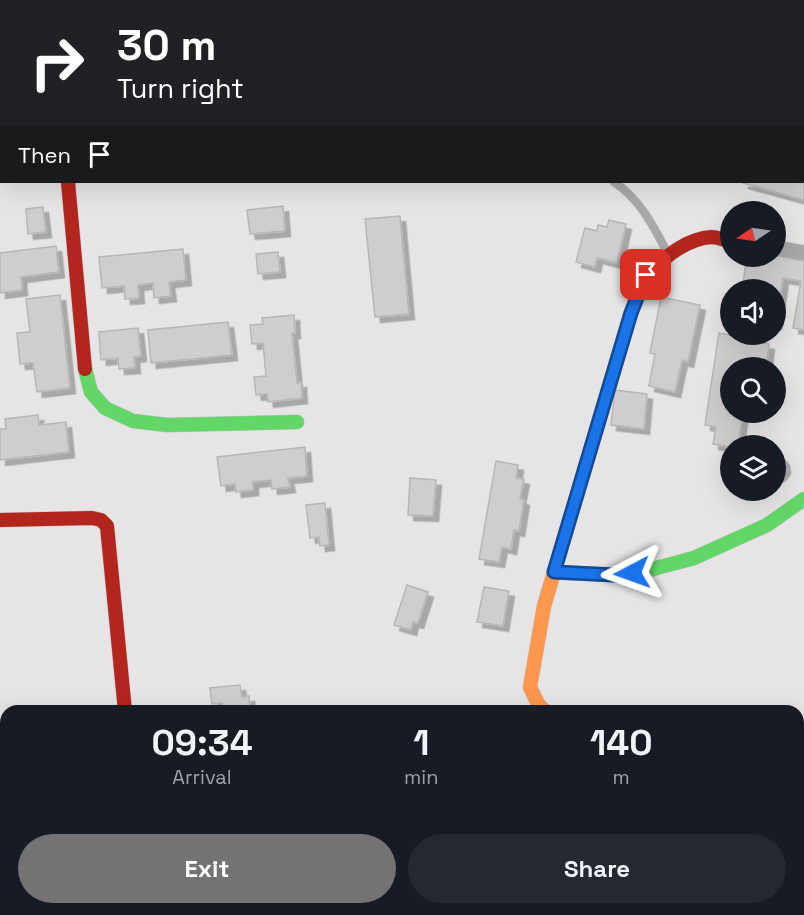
<!DOCTYPE html>
<html lang="en">
<head>
<meta charset="utf-8">
<style>
  :root { --surface:#171b24; --page:#242831; --text:#f1f3f6; --muted:#9ea1a6; --accent:#747273 }
  body { margin:0; font-family:"Space Grotesk",sans-serif; background:var(--page); color:var(--text); height:100vh; display:flex; flex-direction:column; font-size:22px; white-space:nowrap }
  * { box-sizing:border-box; margin:0 }
  p { font-size:20px; color:var(--muted) }
  .icon { flex:none; width:33px; height:33px; fill:none; stroke:currentColor; stroke-width:2; stroke-linecap:round; stroke-linejoin:round }
  .map { position:relative; flex:1; overflow:hidden }
  .panel { position:absolute; left:0px; top:705px; width:804px; height:210px; display:flex; flex-direction:column; background:var(--surface); border-radius:18px 18px 0 0; box-shadow:0 6px 24px #0002 }
  .panel>* { flex:none }
  .hud { position:absolute; left:0px; top:0px; width:804px; height:183px; box-shadow:0 6px 24px #0002; background:#202124; color:#fff; overflow:hidden }
  .needle { width:39px; rotate:257deg }
  .tools { position:absolute; left:720px; top:201px; display:grid; gap:12px }
  .tools a { display:grid; place-items:center; width:66px; height:66px; border-radius:50%; background:var(--surface); box-shadow:0 6px 24px #0002; font-size:30px }
  .pin { position:absolute; display:grid; place-items:center; width:51px; height:51px; color:#fff; margin:-26px; border-radius:12px; box-shadow:0 3px 9px #0006 }
  .me { position:absolute; width:66px; margin:-33px; rotate:266deg; stroke-linejoin:round; filter:drop-shadow(0 0 4px #0008) }
  .turn { display:flex; align-items:center; gap:21px; height:126px; padding:0 18px; font-size:27px }
  .turn .icon { width:78px; height:78px; stroke-width:2.5 }
  .turn b { display:block; font-size:42px; line-height:51px }
  .then { display:flex; align-items:center; height:57px; padding:0 18px; background:#0003; gap:12px; font-size:22px }
  .eta { display:flex; justify-content:space-evenly; align-items:center; height:102px; text-align:center }
  .eta b { font-size:36px; font-weight:700; line-height:42px }
  .cta { display:flex; gap:12px; margin-top:auto; padding:12px 18px }
  .cta a { flex:1; height:69px; border-radius:36px; background:var(--accent); color:#fff; font-size:24px; font-weight:700; line-height:69px; text-align:center }
  .cta a+a { background:var(--page); color:var(--text) }
  .map>svg:first-child { display:block }
  .building { fill:#cfcdce; stroke:#b7b6b7; stroke-width:1.5; filter:url(#shadow) }
  .lines { fill:none; stroke-linecap:round; stroke-linejoin:round }
  .lane-casing { stroke:#c3c1c2; stroke-width:9 }
  .street-casing { stroke:#c3c1c2; stroke-width:16 }
  .fast-casing { stroke:#c3c1c2; stroke-width:15 }
  .slow-casing { stroke:#c3c1c2; stroke-width:15 }
  .jam-casing { stroke:#c3c1c2; stroke-width:15 }
  .lane { stroke:#a8a8a8; stroke-width:8 }
  .street { stroke:#a8a8a8; stroke-width:15 }
  .fast { stroke:#63d668; stroke-width:14 }
  .slow { stroke:#ff974d; stroke-width:14 }
  .jam { stroke:#b3261e; stroke-width:14 }
  .route-casing { stroke:#114b97; stroke-width:15 }
  .route { stroke:#1a73e8; stroke-width:10 }
</style>
</head>
<body>
<div class="map">
<svg width="804" height="915" viewBox="0 0 804 915">
  <defs>
    <filter id="shadow"><feDropShadow dx="5.5" dy="5.5" stdDeviation="0" flood-color="#0004"/></filter>
  </defs>
  <rect width="100%" height="100%" fill="#e6e4e5"/>
  <!-- building -->
  <g class="building">
    <path d="M802,162h2v38l-61,-17v-1h59z"/>
    <path d="M283,206l2,25 -35,3 -3,-24z"/>
    <path d="M43,207l3,25 -18,2 -2,-25z"/>
    <path d="M400,216l9,98 -34,3 -10,-98z"/>
    <path d="M609,220l17,4 -9,39 -20,-5 -2,9 -19,-5 9,-34 12,3 1,-6 9,2z"/>
    <path d="M56,246l3,26 -38,5 1,13 -22,3v-40z"/>
    <path d="M183,249l3,31 -17,2 2,14 -17,2 -1,-15 -15,2 1,13 -14,1 -1,-13 -22,2 -3,-31z"/>
    <path d="M278,252l2,20 -22,2 -2,-20z"/>
    <path d="M747,256h29l28,5v69l-11,-2 8,-47 -18,-3 -7,47v-35h-34z"/>
    <path d="M60,295l10,93 -33,4 -4,-29 -13,1 -3,-31 13,-1 -4,-33z"/>
    <path d="M661,297l39,8 -12,57 -6,-2 -7,32 -26,-6 6,-32 -5,-1z"/>
    <path d="M294,315l1,18h-3l5,50 4,-1 1,16 -34,4 -1,-8 -11,1 -2,-18 12,-1 -3,-33 -11,1 -2,-19 13,-1 -1,-6z"/>
    <path d="M228,322l4,33 -81,8 -3,-33z"/>
    <path d="M138,328l3,28 -7,1 1,11 -16,1 -1,-11 -17,2 -2,-28z"/>
    <path d="M719,333l16,3v2l34,6 -2,16 -15,-2 -2,10h-20v44h13l-5,34h-8v1l-17,-3 3,-17 -11,-2z"/>
    <path d="M615,390l32,4 -3,35 -33,-4z"/>
    <path d="M38,415l1,10 27,-3 3,30 -69,8v-31h6l-1,-10z"/>
    <path d="M305,447l2,29 -19,2 2,9 -18,2 -1,-9 -18,2v8l-17,2 -1,-8 -14,2 -4,-29z"/>
    <path d="M776,454h3l5,6 1,8 -5,7 -4,2z"/>
    <path d="M496,461l22,4 -2,13 8,1 -4,20 4,1 -5,31 -5,-1 -3,19 -9,-2 -3,15 -20,-3z"/>
    <path d="M410,478l26,2 -3,36 -25,-1z"/>
    <path d="M325,503l4,42 -9,1 -1,-9 -9,1 -4,-33z"/>
    <path d="M407,585l21,7 -10,31 -5,-1 -2,8 -17,-5z"/>
    <path d="M484,587l25,4 -6,35 -26,-4z"/>
    <path d="M240,685l2,12 7,-1 1,12 21,-2v5h-48l-1,-8 -10,1 -2,-16z"/>
  </g>
  <g class="lines">
    <!-- lane casing -->
    <g class="lane-casing">
      <g id="lane">
        <path d="M504,2l1,-2"/>
        <path d="M614,182c26,17 40,45 54,72"/>
      </g>
    </g>
    <!-- street casing -->
    <g class="street-casing">
      <g id="street">
        <path d="M52,0v2"/>
        <path d="M776,248l28,5"/>
        <path d="M798,824l6,-3"/>
      </g>
    </g>
    <!-- fast casing -->
    <g class="fast-casing">
      <g id="fast">
        <path d="M85,369l6,23 14,16 28,13 34,4 130,-3"/>
        <path d="M554,572l60,3 35,-5 45,-12 73,-33 37,-26"/>
      </g>
    </g>
    <!-- slow casing -->
    <g class="slow-casing">
      <path id="slow" d="M545,711l-7,-7 -8,-17 14,-81 87,-293 15,-38 5,-5"/>
    </g>
    <!-- jam casing -->
    <g class="jam-casing">
      <g id="jam">
        <path d="M68,182l17,187"/>
        <path d="M651,270c17,-15 36,-31 60,-33 6,0 13,3 19,4"/>
        <path d="M0,520l92,-2 9,2 6,6 18,185"/>
      </g>
    </g>
    <!-- lane -->
    <use href="#lane" class="lane"/>
    <!-- street -->
    <use href="#street" class="street"/>
    <!-- fast -->
    <use href="#fast" class="fast"/>
    <!-- slow -->
    <use href="#slow" class="slow"/>
    <!-- jam -->
    <use href="#jam" class="jam"/>
  </g>
  <g class="lines">
    <!-- route casing -->
    <g class="route-casing">
      <path id="route" d="M632,573l-18,2 -60,-3 77,-259 15,-38"/>
    </g>
    <!-- route -->
    <use href="#route" class="route"/>
  </g>
</svg>
<div class="tools">
<a><svg class="needle" viewBox="-14 -14 28 28"><path d="M0-13l5 13h-10z" fill="#e53935"/><path d="M0 13l5-13h-10z" fill="#9ea1a6"/></svg></a>
<a><svg class="icon" aria-label="sound" viewBox="0 0 24 24"><path d="M4 9h4l5-4v14l-5-4H4zM17 9q2 3 0 6"/></svg></a>
<a><svg class="icon" aria-label="search" viewBox="0 0 24 24"><circle cx="10" cy="10" r="6"/><path d="M15 15l6 6"/></svg></a>
<a><svg class="icon" aria-label="layers" viewBox="0 0 24 24"><path d="M12 4l9 5-9 5-9-5zM3 14l9 5 9-5"/></svg></a>
</div>
<div class="pin" style="left:646px;top:275px;background:#d93025"><svg class="icon" aria-label="arrive" viewBox="0 0 24 24"><path d="M6 21V4h12l-3 4 3 4H6"/></svg></div>
<svg class="me" style="left:632px;top:573px" viewBox="-20 -20 40 40"><path d="M0-17L14 15 0 8-14 15z" fill="#1a73e8" stroke="#fff" stroke-width="4"/></svg>
<div class="hud">
<div class="turn"><svg class="icon" aria-label="right" viewBox="0 0 24 24"><path d="M7 20v-9h11M14 6l5 5-5 5"/></svg><div><b>30 m</b>Turn right</div></div>
<div class="then">Then<svg class="icon" aria-label="arrive" viewBox="0 0 24 24"><path d="M6 21V4h12l-3 4 3 4H6"/></svg></div>
</div>
<section class="panel">
<div class="eta">
<div><b>09:34</b><p>Arrival</p></div>
<div><b>1</b><p>min</p></div>
<div><b>140</b><p>m</p></div>
</div>
<div class="cta"><a>Exit</a><a>Share</a></div>
</section>
</div>
</body>
</html>
